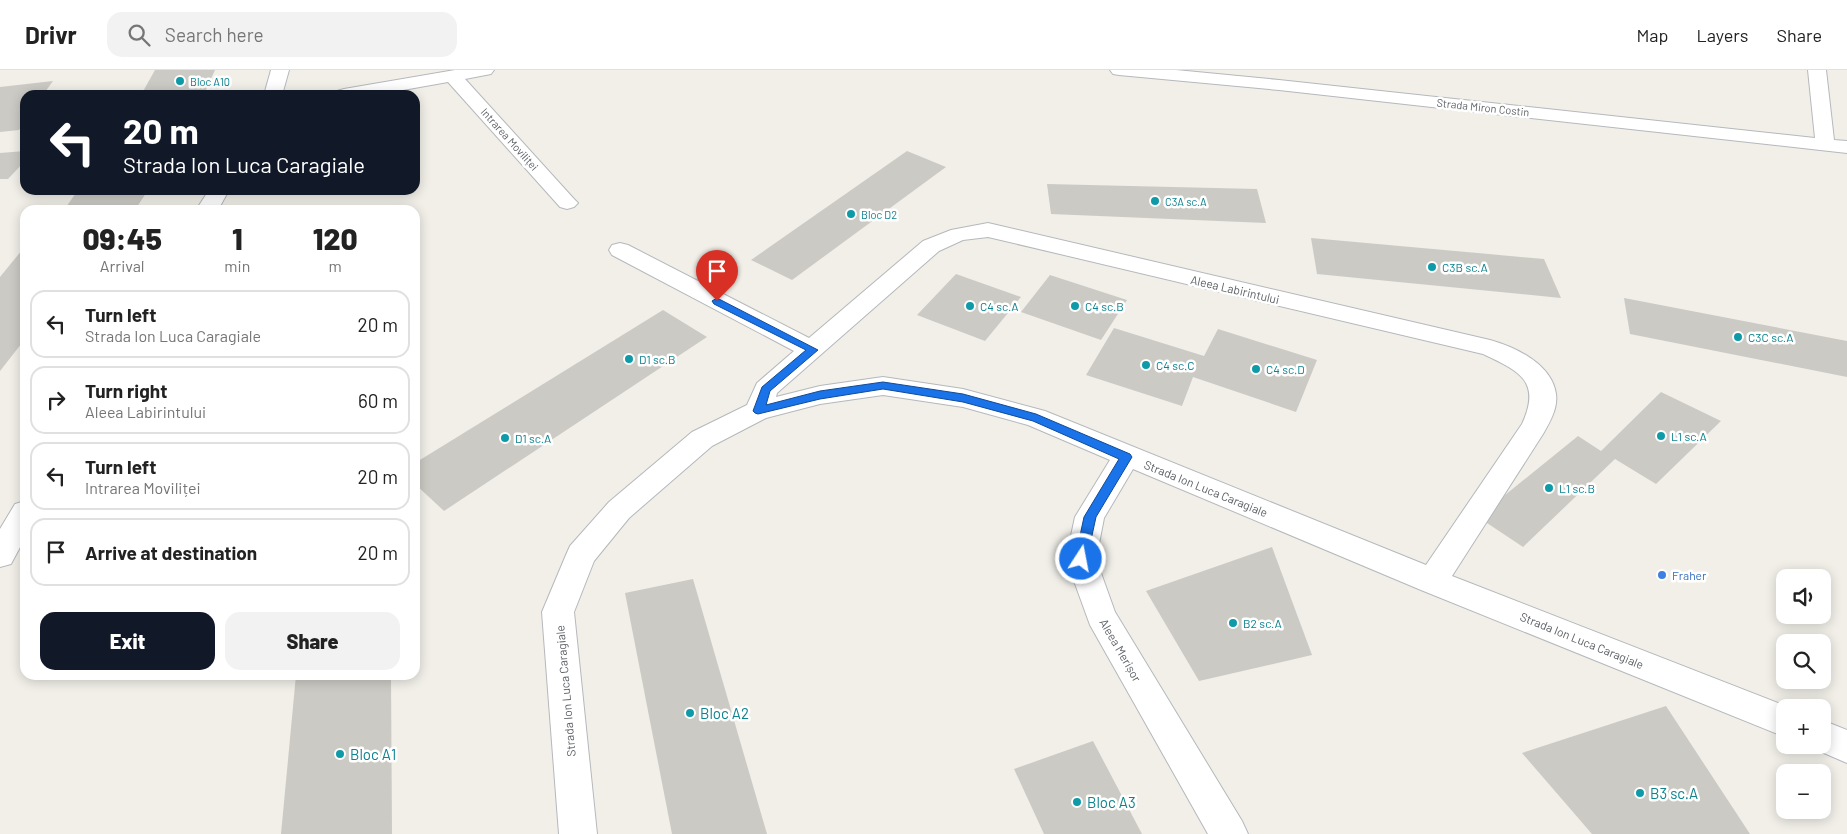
<!DOCTYPE html>
<html lang="en">
<head>
<meta charset="utf-8">
<style>
  :root { --surface:#fff; --page:#f2f2f2; --text:#222; --muted:#767676; --line:#e0e0e0; --accent:#111827 }
  body { margin:0; font-family:Barlow,sans-serif; background:var(--page); color:var(--text); height:100vh; display:flex; flex-direction:column; font-size:19px; white-space:nowrap }
  * { box-sizing:border-box; margin:0 }
  p { font-size:16px; color:var(--muted) }
  .icon { flex:none; width:28px; height:28px; fill:none; stroke:currentColor; stroke-width:2; stroke-linecap:round; stroke-linejoin:round }
  .map { position:relative; flex:1; overflow:hidden }
  .side { position:absolute; left:20px; top:135px; width:400px; height:475px; display:flex; flex-direction:column; background:var(--surface); border-radius:15px; box-shadow:0 2px 12px #0003 }
  .side>* { flex:none }
  .guide { position:absolute; left:20px; top:20px; width:400px; height:105px; border-radius:15px; box-shadow:0 2px 12px #0003; background:#111827; color:#fff; overflow:hidden }
  .controls { position:absolute; left:1776px; top:499px; display:grid; gap:10px }
  .controls a { display:grid; place-items:center; width:55px; height:55px; border-radius:10px; background:var(--surface); box-shadow:0 2px 12px #0003; font-size:25px }
  .pin { position:absolute; display:grid; place-items:center; width:42px; height:42px; color:#fff; margin:-51px -21px; border-radius:50% 50% 50% 0; rotate:-45deg; box-shadow:0 0 5px #0007 }
  .pin .icon { rotate:45deg }
  .me { position:absolute; width:55px; margin:-28px; rotate:11deg; stroke-linejoin:round; filter:drop-shadow(0 0 4px #0008) }
  .turn { display:flex; align-items:center; gap:18px; height:105px; padding:0 20px; font-size:22px }
  .turn .icon { width:65px; height:65px; stroke-width:2.5 }
  .turn b { display:block; font-size:35px; line-height:42px }
  .eta { display:flex; justify-content:space-evenly; align-items:center; height:85px; text-align:center }
  .eta b { font-size:30px; font-weight:800; line-height:35px }
  .button { display:flex; gap:10px; margin-top:auto; padding:10px 20px }
  .button a { flex:1; height:58px; border-radius:15px; background:var(--accent); color:#fff; font-size:20px; font-weight:800; line-height:58px; text-align:center }
  .button a+a { background:var(--page); color:var(--text) }
  ul { padding:0; list-style:none }
  li { display:flex; align-items:center; gap:15px; height:68px; margin:0 10px 8px; padding:0 10px; border:2px solid var(--line); border-radius:15px }
  li div { flex:1 }
  li b { display:block; font-size:19px }
  li em { font-style:normal }
  header { display:flex; align-items:center; gap:30px; box-sizing:border-box; height:70px; padding:0 25px; background:var(--surface); border-bottom:1px solid var(--line) }
  header strong { font-size:24px }
  nav { display:flex; gap:28px; margin-inline-start:auto; font-size:18px }
  .search { width:350px; height:45px; background:var(--page); display:flex; align-items:center; gap:12px; box-sizing:border-box; padding:0 18px; border-radius:15px; color:var(--muted); font-size:19px }
  .map>svg:first-child { display:block }
  .building { fill:#cccac5 }
  .lines { fill:none; stroke-linecap:round; stroke-linejoin:round }
  .minor-casing { stroke:#b5b8bc; stroke-width:2 }
  .tertiary-casing { stroke:#b5b8bc; stroke-width:2 }
  .minor { fill:#fff; fill-rule:evenodd }
  .tertiary { fill:#fff; fill-rule:evenodd }
  .route { fill:#1a73e8; stroke:#114b97 }
  .culture-dot { fill:#0f9aa8; stroke:#fff; stroke-width:2 }
  .shop-dot { fill:#3f7fe0; stroke:#fff; stroke-width:2 }
  .labels { text-anchor:middle; dominant-baseline:central; stroke-width:5; stroke-linejoin:round; paint-order:stroke }
  .far-culture-label { font-size:11px; fill:#0d838f; stroke:#fff; text-anchor:start }
  .far-street-label { font-size:11px; fill:#5f6368; stroke:#fff }
  .culture-label { font-size:12px; fill:#0d838f; stroke:#fff; text-anchor:start }
  .street-label { font-size:12px; fill:#5f6368; stroke:#fff }
  .shop-label { font-size:12px; fill:#366cbe; stroke:#fff; text-anchor:start }
  .near-culture-label { font-size:15px; fill:#0d838f; stroke:#fff; text-anchor:start }
</style>
</head>
<body>
<header>
<strong>Drivr</strong>
<div class="search"><svg class="icon" aria-label="search" viewBox="0 0 24 24"><circle cx="10" cy="10" r="6"/><path d="M15 15l6 6"/></svg>Search here</div>
<nav><a>Map</a><a>Layers</a><a>Share</a></nav>
</header>
<div class="map">
<svg width="1847" height="764" viewBox="0 0 1847 764">
  <rect width="100%" height="100%" fill="#f1efe8"/>
  <!-- building -->
  <g class="building">
    <path d="M155,0h60l-10,22 -25,3h-39z"/>
    <path d="M53,11l-10,14h-18v26l-6,9 -19,2v-45z"/>
    <path d="M25,81v10l-17,18h-8v-26z"/>
    <path d="M907,81l39,16 -154,113 -41,-20z"/>
    <path d="M1047,114l210,5 9,34 -215,-9z"/>
    <path d="M78,120h70l-13,20h-71z"/>
    <path d="M1311,168l233,21 17,39 -244,-24z"/>
    <path d="M22,180h3v89l-25,32v-94z"/>
    <path d="M956,204l65,23 -36,44 -68,-26z"/>
    <path d="M1050,205l77,25 -26,40 -80,-28z"/>
    <path d="M1624,228l223,43v36l-217,-43z"/>
    <path d="M663,240l44,27 -263,174 -29,-27v-21z"/>
    <path d="M1114,258l90,28 14,-27 99,31 -21,52 -103,-35 -11,29 -96,-31z"/>
    <path d="M1661,322l60,29 -65,63 -41,-25 -92,88 -45,-30 100,-81 23,15z"/>
    <path d="M1272,477l40,108 -113,26 -53,-90z"/>
    <path d="M693,509l74,255h-95l-47,-241z"/>
    <path d="M296,605h95l1,159h-111z"/>
    <path d="M1666,636l84,128h-158l-70,-81z"/>
    <path d="M1093,671l49,93h-98l-30,-65z"/>
  </g>
  <g class="lines">
    <!-- minor casing -->
    <g class="minor-casing">
      <g id="minor">
        <path d="M455,0h39l-3,4 -26,5 109,120 4,4 -4,4 -7,2 -7,-2 -112,-125 -73,13h-40l2,-4 7,-2z"/>
        <path d="M1110,0h66l103,10 536,58 -7,-68h18l8,70 13,1v12l-568,-63 -160,-15 -6,-1z"/>
        <path d="M988,153l502,117c25,7 62,24 66,54 2,14 -6,28 -13,40l-91,142 339,132h-6v29l-364,-147 -288,-121 -29,49 -8,41 19,53 127,209 6,13h-40l-118,-209 -24,-66 9,-42 35,-57 -82,-35 -65,-18 -80,-12 -63,9 -54,14 -54,28 -83,72 -35,43 -20,51 23,222h-38l-17,-222 24,-57 4,-9 39,-44 83,-70 55,-27 10,-22 37,-32 -182,-96 -3,-5 3,-5 8,-2 8,2 181,93 114,-97 28,-11zM988,167l495,117c36,17 59,27 39,70l-96,141 -381,-154 -82,-22 -80,-12 -63,9 -44,11 1,-4 162,-142 24,-11z"/>
        <path d="M1822,650l25,10v33l-37,-16 -1,-2h13z"/>
      </g>
    </g>
    <!-- tertiary casing -->
    <g class="tertiary-casing">
      <g id="tertiary">
        <path d="M271,0h18l-7,25h-18z"/>
        <path d="M209,120h20l-11,20h-22z"/>
        <path d="M25,431v37l-14,26 -11,3v-38l15,-25z"/>
      </g>
    </g>
    <!-- minor -->
    <use href="#minor" class="minor"/>
    <!-- tertiary -->
    <use href="#tertiary" class="tertiary"/>
  </g>
  <!-- route -->
  <path class="route" d="M717,228l101,52 -48,41 -4,14 54,-14 63,-9 80,12 73,20 94,40 2,3 -36,60 -10,46h-9l-2,-4 9,-42 35,-58 -86,-38 -70,-19 -80,-13 -63,10 -62,15 -3,-1 -2,-2 9,-24 44,-37 -92,-46 -2,-3z"/>
  <!-- markers -->
  <g class="culture-dot">
    <circle cx="180" cy="11" r="5"/>
    <circle cx="1155" cy="131" r="5"/>
    <circle cx="851" cy="144" r="5"/>
    <circle cx="1432" cy="197" r="5"/>
    <circle cx="970" cy="236" r="5"/>
    <circle cx="1075" cy="236" r="5"/>
    <circle cx="1738" cy="267" r="5"/>
    <circle cx="629" cy="289" r="5"/>
    <circle cx="1146" cy="295" r="5"/>
    <circle cx="1256" cy="299" r="5"/>
    <circle cx="1661" cy="366" r="5"/>
    <circle cx="505" cy="368" r="5"/>
    <circle cx="1549" cy="418" r="5"/>
    <circle cx="1233" cy="553" r="5"/>
    <circle cx="690" cy="643" r="5"/>
    <circle cx="340" cy="684" r="5"/>
    <circle cx="1640" cy="723" r="5"/>
    <circle cx="1077" cy="732" r="5"/>
  </g>
  <circle class="shop-dot" cx="1662" cy="505" r="5"/>
  <g class="labels">
    <!-- far-culture labels -->
    <g class="far-culture-label">
      <text x="190" y="11">Bloc A10</text>
      <text x="1165" y="131">C3A sc.A</text>
      <text x="861" y="144">Bloc D2</text>
    </g>
    <!-- far-street labels -->
    <g class="far-street-label">
      <text transform="translate(1483 37) rotate(6)">Strada Miron Costin</text>
      <text transform="translate(510 69) rotate(48)">Intrarea Moviliței</text>
    </g>
    <!-- culture labels -->
    <g class="culture-label">
      <text x="1442" y="197">C3B sc.A</text>
      <text x="980" y="236">C4 sc.A</text>
      <text x="1085" y="236">C4 sc.B</text>
      <text x="1748" y="267">C3C sc.A</text>
      <text x="639" y="289">D1 sc.B</text>
      <text x="1156" y="295">C4 sc.C</text>
      <text x="1266" y="299">C4 sc.D</text>
      <text x="1671" y="366">L1 sc.A</text>
      <text x="515" y="368">D1 sc.A</text>
      <text x="1559" y="418">L1 sc.B</text>
      <text x="1243" y="553">B2 sc.A</text>
    </g>
    <!-- street labels -->
    <g class="street-label">
      <text transform="translate(1235 219) rotate(13)">Aleea Labirintului</text>
      <text transform="translate(1206 418) rotate(22)">Strada Ion Luca Caragiale</text>
      <text transform="translate(1582 570) rotate(22)">Strada Ion Luca Caragiale</text>
      <text transform="translate(1121 580) rotate(60)">Aleea Merișor</text>
      <text transform="translate(565 621) rotate(-95)">Strada Ion Luca Caragiale</text>
    </g>
    <!-- shop labels -->
    <g class="shop-label">
      <text x="1672" y="505">Fraher</text>
    </g>
    <!-- near-culture labels -->
    <g class="near-culture-label">
      <text x="700" y="643">Bloc A2</text>
      <text x="350" y="684">Bloc A1</text>
      <text x="1650" y="723">B3 sc.A</text>
      <text x="1087" y="732">Bloc A3</text>
    </g>
  </g>
</svg>
<div class="controls">
<a><svg class="icon" aria-label="sound" viewBox="0 0 24 24"><path d="M4 9h4l5-4v14l-5-4H4zM17 9q2 3 0 6"/></svg></a>
<a><svg class="icon" aria-label="search" viewBox="0 0 24 24"><circle cx="10" cy="10" r="6"/><path d="M15 15l6 6"/></svg></a>
<a>+</a>
<a>−</a>
</div>
<div class="pin" style="left:717px;top:231px;background:#d93025"><svg class="icon" aria-label="arrive" viewBox="0 0 24 24"><path d="M6 21V4h12l-3 4 3 4H6"/></svg></div>
<svg class="me" style="left:1081px;top:489px" viewBox="-20 -20 40 40"><circle r="17" fill="#1a73e8" stroke="#fff" stroke-width="3"/><path d="M0-11L8 9 0 5-8 9z" fill="#fff"/></svg>
<div class="guide">
<div class="turn"><svg class="icon" aria-label="left" viewBox="0 0 24 24"><path d="M17 20v-9H6M10 6l-5 5 5 5"/></svg><div><b>20 m</b>Strada Ion Luca Caragiale</div></div>
</div>
<section class="side">
<div class="eta">
<div><b>09:45</b><p>Arrival</p></div>
<div><b>1</b><p>min</p></div>
<div><b>120</b><p>m</p></div>
</div>
<ul>
<li><svg class="icon" aria-label="left" viewBox="0 0 24 24"><path d="M17 20v-9H6M10 6l-5 5 5 5"/></svg><div><b>Turn left</b><p>Strada Ion Luca Caragiale</p></div><em>20 m</em></li>
<li><svg class="icon" aria-label="right" viewBox="0 0 24 24"><path d="M7 20v-9h11M14 6l5 5-5 5"/></svg><div><b>Turn right</b><p>Aleea Labirintului</p></div><em>60 m</em></li>
<li><svg class="icon" aria-label="left" viewBox="0 0 24 24"><path d="M17 20v-9H6M10 6l-5 5 5 5"/></svg><div><b>Turn left</b><p>Intrarea Moviliței</p></div><em>20 m</em></li>
<li><svg class="icon" aria-label="arrive" viewBox="0 0 24 24"><path d="M6 21V4h12l-3 4 3 4H6"/></svg><div><b>Arrive at destination</b></div><em>20 m</em></li>
</ul>
<div class="button"><a>Exit</a><a>Share</a></div>
</section>
</div>
</body>
</html>
